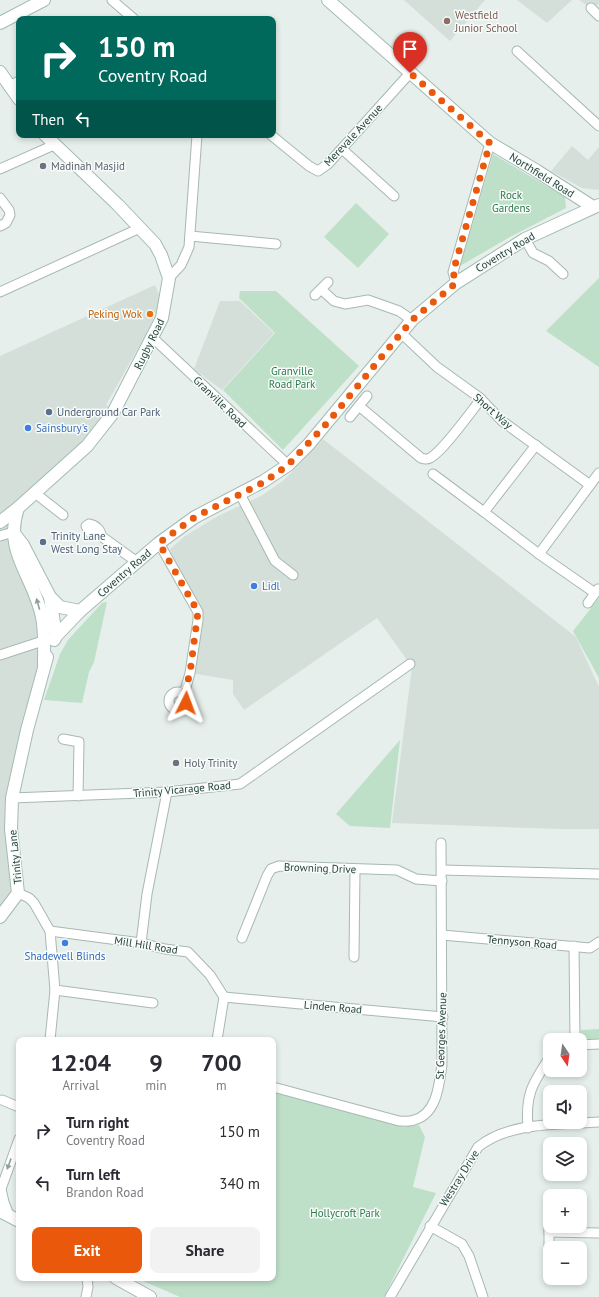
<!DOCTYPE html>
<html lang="en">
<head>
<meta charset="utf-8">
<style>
  :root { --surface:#fff; --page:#f2f2f3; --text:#2b2b33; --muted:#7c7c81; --accent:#ea580c }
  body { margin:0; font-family:"PT Sans",sans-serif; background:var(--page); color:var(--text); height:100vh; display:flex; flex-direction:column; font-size:15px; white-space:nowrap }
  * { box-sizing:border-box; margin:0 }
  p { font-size:13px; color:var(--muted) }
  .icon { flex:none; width:22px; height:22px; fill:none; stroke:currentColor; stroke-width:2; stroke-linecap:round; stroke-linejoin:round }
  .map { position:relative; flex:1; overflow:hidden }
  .side { position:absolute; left:16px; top:1037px; width:260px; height:244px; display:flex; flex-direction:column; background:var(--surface); border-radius:8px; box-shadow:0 2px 6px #0003 }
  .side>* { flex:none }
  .hud { position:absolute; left:16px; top:16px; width:260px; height:122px; border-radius:8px; box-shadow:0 2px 6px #0003; background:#00695c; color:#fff; overflow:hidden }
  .needle { width:26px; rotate:167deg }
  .controls { position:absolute; left:543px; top:1033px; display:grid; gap:8px }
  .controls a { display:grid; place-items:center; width:44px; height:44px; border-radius:8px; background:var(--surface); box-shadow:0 2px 6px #0003; font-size:20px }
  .pin { position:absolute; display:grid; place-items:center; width:34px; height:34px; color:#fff; margin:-41px -17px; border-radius:50% 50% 50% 0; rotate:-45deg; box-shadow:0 0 4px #0007 }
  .pin .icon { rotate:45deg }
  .me { position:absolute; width:44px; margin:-22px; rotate:3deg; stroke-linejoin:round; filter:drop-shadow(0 0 3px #0008) }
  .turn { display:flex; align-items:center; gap:14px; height:84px; padding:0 16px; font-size:18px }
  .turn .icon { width:52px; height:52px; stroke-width:2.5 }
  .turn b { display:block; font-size:28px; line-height:34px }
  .then { display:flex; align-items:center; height:38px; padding:0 16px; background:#0003; gap:8px; font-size:15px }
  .eta { display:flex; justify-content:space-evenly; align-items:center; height:68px; text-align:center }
  .eta b { font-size:24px; font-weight:800; line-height:28px }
  .button { display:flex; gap:8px; margin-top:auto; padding:8px 16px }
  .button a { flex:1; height:46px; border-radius:8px; background:var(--accent); color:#fff; font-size:16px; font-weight:800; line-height:46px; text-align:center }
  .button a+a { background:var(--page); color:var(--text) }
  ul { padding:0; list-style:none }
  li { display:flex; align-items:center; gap:12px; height:52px; padding:0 16px }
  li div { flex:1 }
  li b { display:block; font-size:15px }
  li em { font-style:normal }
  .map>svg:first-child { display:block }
  .built { fill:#d4dfda }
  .green { fill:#bfe0c8 }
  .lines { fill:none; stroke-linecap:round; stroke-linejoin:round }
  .street-casing { stroke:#a8b8b2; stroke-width:11 }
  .secondary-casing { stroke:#a4bbb3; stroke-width:14 }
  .street { stroke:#fff; stroke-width:9 }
  .secondary { stroke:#fff; stroke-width:12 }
  .oneway { fill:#92a09c }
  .route { stroke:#ea580c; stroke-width:7; stroke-dasharray:0 12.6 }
  .education-dot { fill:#8d6e63; stroke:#f7fbf9; stroke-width:1.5 }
  .worship-dot { fill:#6b7280; stroke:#f7fbf9; stroke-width:1.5 }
  .food-dot { fill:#e8710a; stroke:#f7fbf9; stroke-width:1.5 }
  .service-dot { fill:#5c6f8a; stroke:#f7fbf9; stroke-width:1.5 }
  .shop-dot { fill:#3f7fe0; stroke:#f7fbf9; stroke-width:1.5 }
  .labels { text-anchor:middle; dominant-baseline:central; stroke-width:3; stroke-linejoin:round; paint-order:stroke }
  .education-label { font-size:11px; fill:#785e54; stroke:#f7fbf9; text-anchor:start }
  .street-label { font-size:11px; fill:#24423a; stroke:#f7fbf9 }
  .worship-label { font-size:11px; fill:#5b616d; stroke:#f7fbf9; text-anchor:start }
  .park-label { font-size:11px; fill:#2d7a4b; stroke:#f7fbf9 }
  .food-label { font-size:11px; fill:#c56008; stroke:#f7fbf9; text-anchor:end }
  .service-label { font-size:11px; fill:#4e5e75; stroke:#f7fbf9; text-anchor:start }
  .shop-label { font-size:11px; fill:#366cbe; stroke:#f7fbf9; text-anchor:start }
</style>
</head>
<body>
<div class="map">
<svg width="599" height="1297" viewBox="0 0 599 1297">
  <rect width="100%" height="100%" fill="#e6efeb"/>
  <!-- built -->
  <g class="built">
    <path d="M404,0h81l-35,41z"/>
    <path d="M517,0h55l-25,23z"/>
    <path d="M579,0h20v4l-8,4z"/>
    <path d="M572,146l16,14 11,-13v43l-17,-2 -31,-17z"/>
    <path d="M155,285l4,10 -2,15 -11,24 -40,71 8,5 -2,3 -88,88 -11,31 30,110 -31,156 6,85 -18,34v-561z"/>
    <path d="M220,301h20l34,32 -52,57 -28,-21z"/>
    <path d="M323,439l253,198 23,50v142h-40l-167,-6 20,-156 -35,-49 -133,92 -11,-16v-14l-43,-7 8,-53 -26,-55 -2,-16 15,-13 33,-20 43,-20 23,-16z"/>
  </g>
  <!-- green -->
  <g class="green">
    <path d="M493,154l72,43 1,11 -56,29 -50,29z"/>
    <path d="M356,203l33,31 -31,34 -34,-31z"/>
    <path d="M599,278v89l-53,-36z"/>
    <path d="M240,291h36l83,75 -76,84 -60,-60 52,-57 -36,-35z"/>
    <path d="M599,598v80l-26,-47z"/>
    <path d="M107,602l-13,60 -5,10 -7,31 -38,-3 16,-46 8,-14 34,-37z"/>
    <path d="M400,740l-10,88 -40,-2 -14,-12z"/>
    <path d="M599,1029v11h-18v-10z"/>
    <path d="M273,1092l132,35 14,-2 6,12 -12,50 23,6 -52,104h-204l-44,-19h137z"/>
  </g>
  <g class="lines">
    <!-- street casing -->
    <g class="street-casing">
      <g id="street">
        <path d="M112,0l22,19"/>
        <path d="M591,8l8,8"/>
        <path d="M517,51l82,75"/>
        <path d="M10,86l9,-5"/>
        <path d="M271,135l38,31 9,5 10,-7 82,-91"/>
        <path d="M342,149l52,47"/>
        <path d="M0,169l54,-24"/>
        <path d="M0,198l9,12 1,5 -4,8 -6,3"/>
        <path d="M190,236l86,8"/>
        <path d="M525,239l8,14 16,8 14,13"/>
        <path d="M169,278l12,-13 8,-18 8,-112"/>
        <path d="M456,283l-3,-11 37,-129"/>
        <path d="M322,290l12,11 11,3 23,-4 31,11 13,9"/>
        <path d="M0,292l140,-64"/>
        <path d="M315,295l13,-13"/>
        <path d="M401,333l36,34 43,31 22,23 88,64"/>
        <path d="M153,338l135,127"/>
        <path d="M359,406l62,52c3,1 5,2 9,0 13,-7 40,-45 51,-59"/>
        <path d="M350,417l17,-21"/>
        <path d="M433,474l51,38 52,-67"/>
        <path d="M35,493l28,22"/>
        <path d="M240,494l35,67 18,14"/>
        <path d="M484,512l55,42 60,-81"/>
        <path d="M0,536l13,-4"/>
        <path d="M101,536l-10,-2 -5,-8 3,-2c6,1 12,5 12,12l36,26"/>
        <path d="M159,543l39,69v8l-8,53 -6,21"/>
        <path d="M539,554l56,39"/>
        <path d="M588,603l10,-14"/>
        <path d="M0,655l49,-16"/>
        <circle cx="178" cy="701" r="9"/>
        <path d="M63,739l16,3 -1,54"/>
        <path d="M12,798l155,-6 73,-8 170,-120"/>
        <path d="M442,870l157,4"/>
        <path d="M18,893l11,5 5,5 16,28 5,59 -5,50"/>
        <path d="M50,931l91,12 24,6 23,3 22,23 14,22 -7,43"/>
        <path d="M442,935l148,13 9,-6"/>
        <path d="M242,938l25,-62 4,-7 8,-3 118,4 19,9 26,2"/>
        <path d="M141,943l6,-49 20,-102"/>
        <path d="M574,946l1,94"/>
        <path d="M354,957l1,-87"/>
        <path d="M55,990l98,13"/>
        <path d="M224,997l219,20"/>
        <path d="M580,1045l19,-1"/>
        <path d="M273,1087l126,34c5,0 11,1 15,-1 23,-6 25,-35 28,-55l-1,-222"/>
        <path d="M2,1100l17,7"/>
        <path d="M528,1128c-3,-33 4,-44 22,-71"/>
        <path d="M9,1215l-5,-13 -3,-13 18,-50"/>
        <path d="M430,1226l32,18 7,12 14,41"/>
        <path d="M549,1232l50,1"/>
        <path d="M549,1271v-49"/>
        <path d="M86,1297l2,-10 -1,-9"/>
        <path d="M390,1297l88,-150c33,-26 81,-22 121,-25"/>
      </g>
    </g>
    <!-- secondary casing -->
    <g class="secondary-casing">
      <g id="secondary">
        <path d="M328,0l162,143 47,28 56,36"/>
        <path d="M0,23l44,-23"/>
        <path d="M0,72l19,27"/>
        <path d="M0,522l18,-14"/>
        <path d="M13,532l10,13 27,52 6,39 -2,4"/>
        <path d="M50,597l10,10 20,4"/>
        <path d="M56,636l24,-25 79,-68 36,-26 69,-36 24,-16 21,-21 103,-124 44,-37 69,-44 74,-34"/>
        <path d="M44,664c0,-15 1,-32 -2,-47 -8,-41 -39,-65 -24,-109l69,-62 26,-33 49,-95 7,-40 -8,-23 -6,-11 -37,-39 -73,-70"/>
        <path d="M0,917l18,-24 -7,-64 1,-31 15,-68 20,-73"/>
        <path d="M0,1211l19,10"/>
        <path d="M116,1278l34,19"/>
      </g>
    </g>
    <!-- street -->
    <use href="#street" class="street"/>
    <!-- secondary -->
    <use href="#secondary" class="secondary"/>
  </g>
  <!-- one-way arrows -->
  <defs><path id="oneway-solid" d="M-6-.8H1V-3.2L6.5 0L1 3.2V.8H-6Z"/></defs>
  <g class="oneway">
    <use href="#oneway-solid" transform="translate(38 604) rotate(-106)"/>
    <use href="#oneway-solid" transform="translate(9 1164) rotate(110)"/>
  </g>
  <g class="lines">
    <!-- route -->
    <path class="route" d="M186,703l-2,-9 6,-21 8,-61 -39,-69 36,-26 69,-35 24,-17 40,-43 84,-102 44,-37 -3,-11 37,-129 -80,-70"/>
  </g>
  <!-- markers -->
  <circle class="education-dot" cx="447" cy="21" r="4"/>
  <g class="worship-dot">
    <circle cx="43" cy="166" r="4"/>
    <circle cx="176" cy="763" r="4"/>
  </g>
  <circle class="food-dot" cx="150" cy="314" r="4"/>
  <g class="service-dot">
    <circle cx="49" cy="412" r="4"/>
    <circle cx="43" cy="542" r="4"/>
  </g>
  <g class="shop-dot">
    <circle cx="28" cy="428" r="4"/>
    <circle cx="254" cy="586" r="4"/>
    <circle cx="65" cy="943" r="4"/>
  </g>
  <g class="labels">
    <!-- education labels -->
    <g class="education-label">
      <text x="455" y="15">Westfield<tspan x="455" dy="13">Junior School</tspan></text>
    </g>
    <!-- street labels -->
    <g class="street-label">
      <text transform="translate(353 135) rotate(-47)">Merevale Avenue</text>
      <text transform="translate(542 175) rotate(32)">Northfield Road</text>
      <text transform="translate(505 252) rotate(-31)">Coventry Road</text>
      <text transform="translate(149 344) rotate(-64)">Rugby Road</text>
      <text transform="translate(220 402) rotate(44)">Granville Road</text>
      <text transform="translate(493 411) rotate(41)">Short Way</text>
      <text transform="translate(124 573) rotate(-41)">Coventry Road</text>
      <text transform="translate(182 789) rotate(-5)">Trinity Vicarage Road</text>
      <text transform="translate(15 857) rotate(-96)">Trinity Lane</text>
      <text transform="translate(320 868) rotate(2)">Browning Drive</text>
      <text transform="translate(522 942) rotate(5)">Tennyson Road</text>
      <text transform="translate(146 945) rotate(9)">Mill Hill Road</text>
      <text transform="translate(333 1007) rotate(5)">Linden Road</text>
      <text transform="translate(441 1036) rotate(-88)">St Georges Avenue</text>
      <text transform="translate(459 1178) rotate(-58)">Westray Drive</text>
    </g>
    <!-- worship labels -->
    <g class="worship-label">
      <text x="51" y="166">Madinah Masjid</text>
      <text x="184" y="763">Holy Trinity</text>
    </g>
    <!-- park labels -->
    <g class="park-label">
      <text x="511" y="195">Rock<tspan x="511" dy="13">Gardens</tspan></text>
      <text x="292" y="371">Granville<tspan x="292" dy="13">Road Park</tspan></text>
      <text x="345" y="1213">Hollycroft Park</text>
    </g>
    <!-- food labels -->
    <g class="food-label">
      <text x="142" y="314">Peking Wok</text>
    </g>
    <!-- service labels -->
    <g class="service-label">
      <text x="57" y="412">Underground Car Park</text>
      <text x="51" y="536">Trinity Lane<tspan x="51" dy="13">West Long Stay</tspan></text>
    </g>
    <!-- shop labels -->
    <g class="shop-label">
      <text x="36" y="428">Sainsbury's</text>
      <text x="262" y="586">Lidl</text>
      <text x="65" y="956" text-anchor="middle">Shadewell Blinds</text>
    </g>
  </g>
</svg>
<div class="controls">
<a><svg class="needle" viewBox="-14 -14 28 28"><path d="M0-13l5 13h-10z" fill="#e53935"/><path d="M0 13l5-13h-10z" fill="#7c7c81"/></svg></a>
<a><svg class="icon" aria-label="sound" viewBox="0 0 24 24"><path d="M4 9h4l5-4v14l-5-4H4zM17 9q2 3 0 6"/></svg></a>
<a><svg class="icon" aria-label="layers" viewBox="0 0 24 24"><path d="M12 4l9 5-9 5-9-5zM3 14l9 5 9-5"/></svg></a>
<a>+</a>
<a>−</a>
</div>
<div class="pin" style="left:410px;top:73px;background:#d93025"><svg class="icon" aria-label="arrive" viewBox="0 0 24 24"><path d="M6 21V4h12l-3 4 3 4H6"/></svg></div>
<svg class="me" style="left:186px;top:703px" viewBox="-20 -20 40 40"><path d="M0-17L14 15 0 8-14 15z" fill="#ea580c" stroke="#fff" stroke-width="4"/></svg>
<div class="hud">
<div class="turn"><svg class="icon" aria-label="right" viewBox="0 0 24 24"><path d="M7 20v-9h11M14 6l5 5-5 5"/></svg><div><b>150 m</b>Coventry Road</div></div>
<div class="then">Then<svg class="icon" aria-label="left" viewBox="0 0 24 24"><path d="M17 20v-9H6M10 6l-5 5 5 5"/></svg></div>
</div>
<section class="side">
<div class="eta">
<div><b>12:04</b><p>Arrival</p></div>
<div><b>9</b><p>min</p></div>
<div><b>700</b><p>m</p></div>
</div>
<ul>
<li><svg class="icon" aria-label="right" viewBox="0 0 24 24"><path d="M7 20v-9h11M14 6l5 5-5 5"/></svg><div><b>Turn right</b><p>Coventry Road</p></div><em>150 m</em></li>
<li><svg class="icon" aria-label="left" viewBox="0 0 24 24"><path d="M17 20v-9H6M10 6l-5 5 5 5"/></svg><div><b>Turn left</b><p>Brandon Road</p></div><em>340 m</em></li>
</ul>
<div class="button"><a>Exit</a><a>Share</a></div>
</section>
</div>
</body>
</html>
